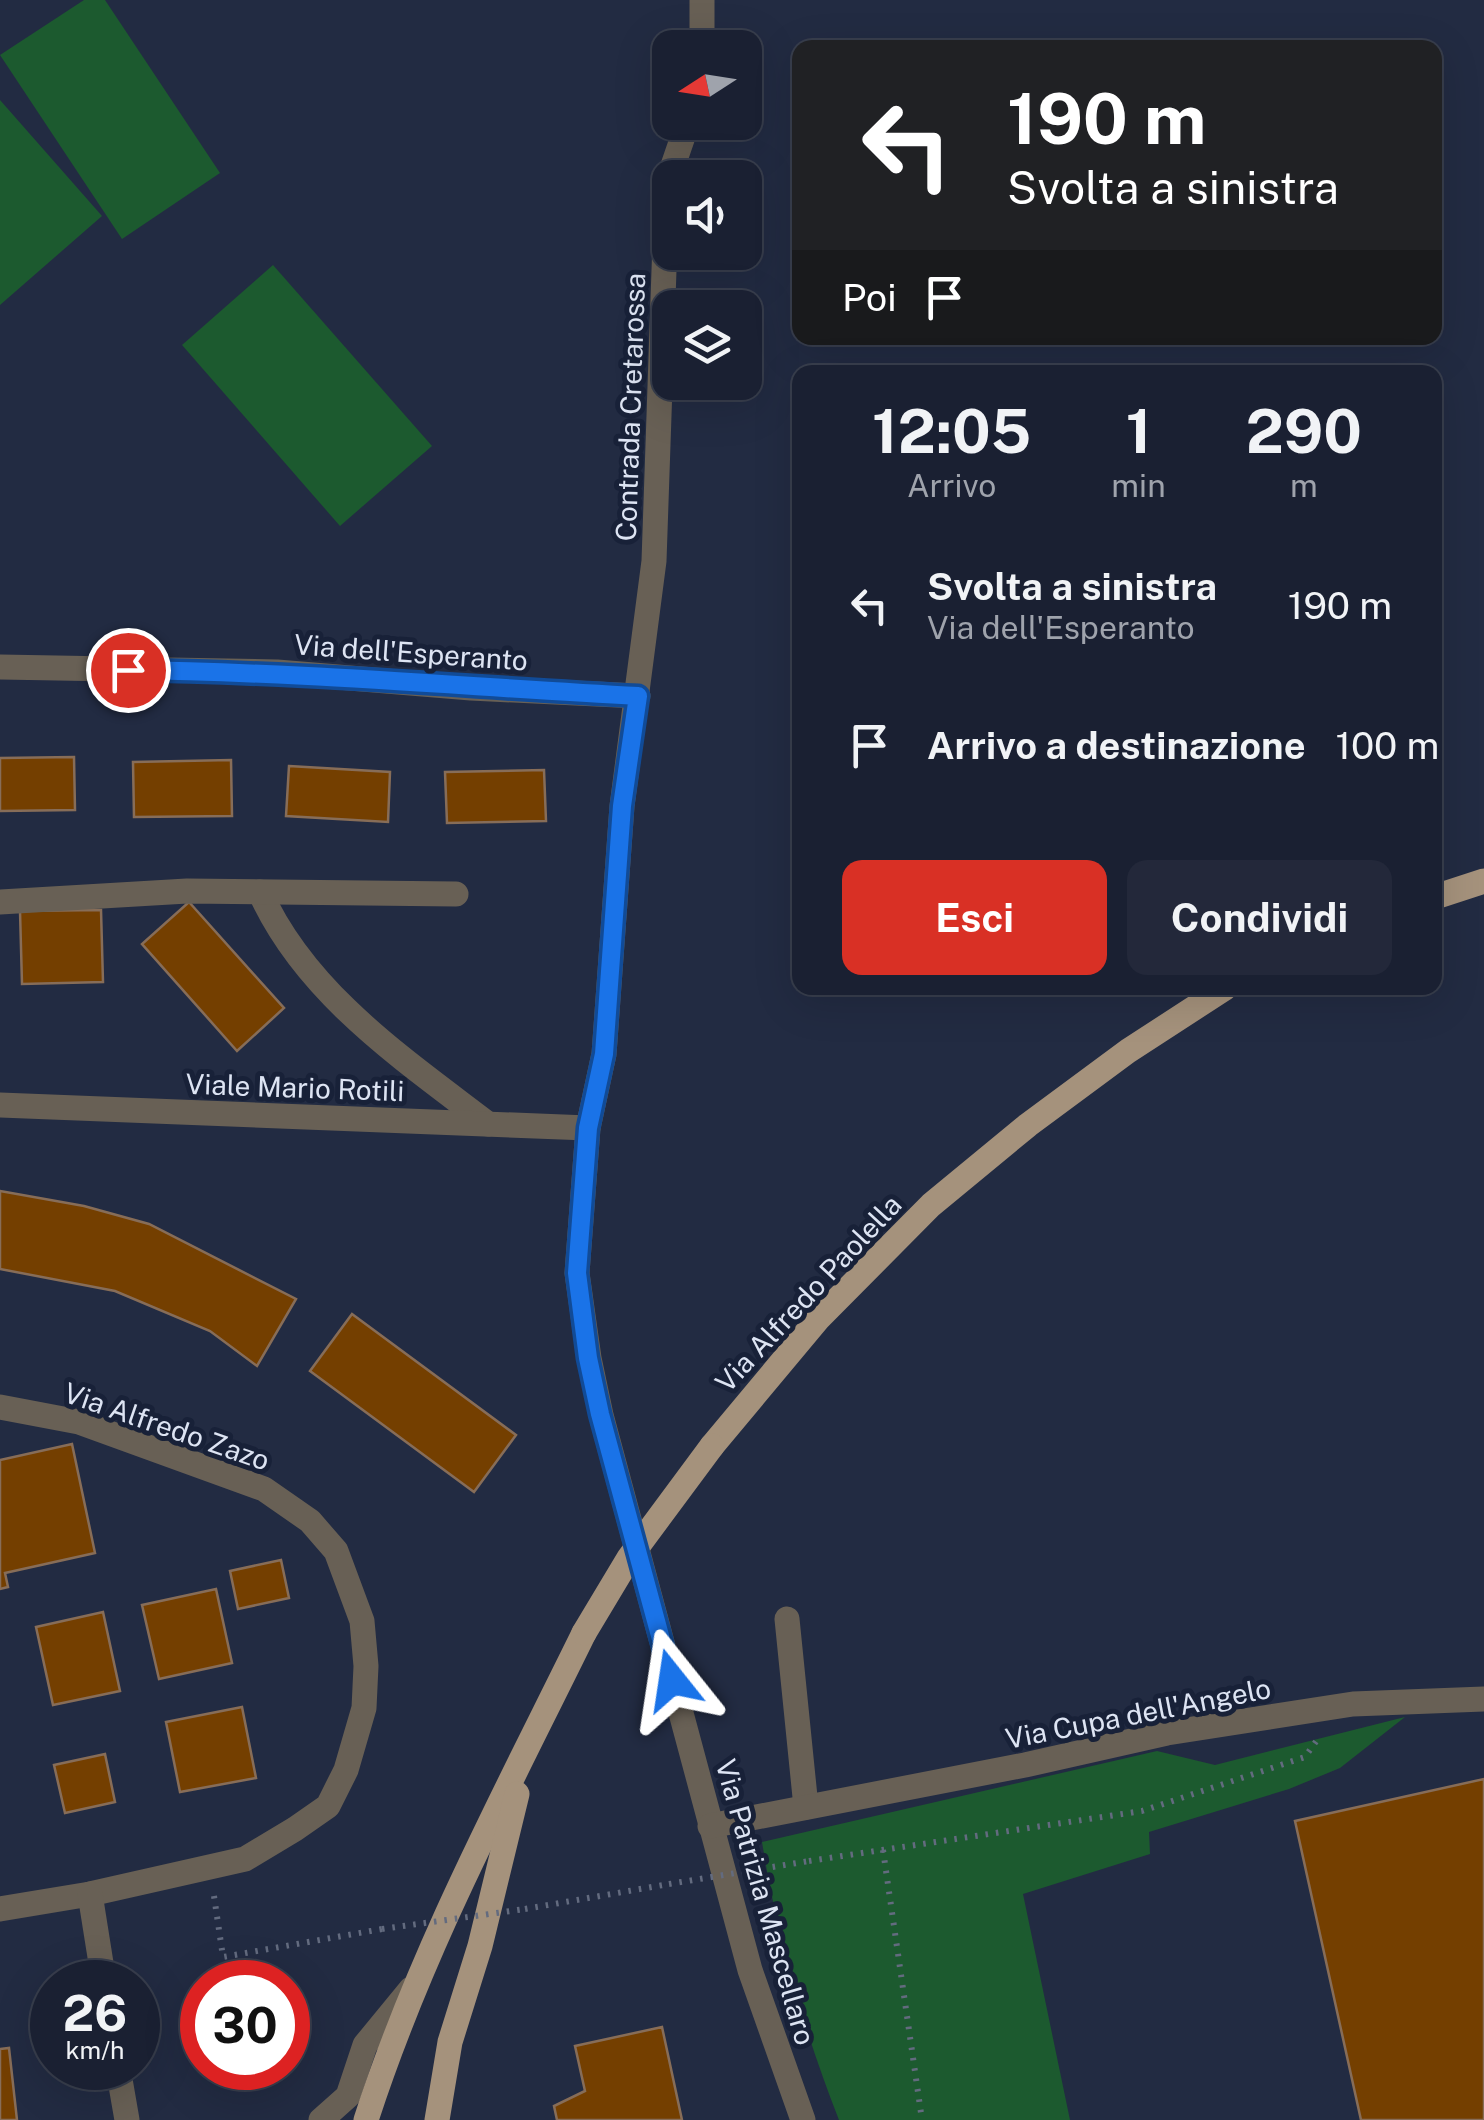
<!DOCTYPE html>
<html lang="it">
<head>
<meta charset="utf-8">
<style>
  :root { --surface:#1a2032; --page:#23283a; --text:#f1f3f6; --muted:#9fa3ac; --line:#383e4d; --accent:#d93025 }
  body { margin:0; font-family:"Public Sans",sans-serif; background:var(--page); color:var(--text); height:100vh; display:flex; flex-direction:column; font-size:38px; white-space:nowrap }
  * { box-sizing:border-box; margin:0 }
  p { font-size:32px; color:var(--muted) }
  .icon { flex:none; width:55px; height:55px; fill:none; stroke:currentColor; stroke-width:2; stroke-linecap:round; stroke-linejoin:round }
  .map { position:relative; flex:1; overflow:hidden }
  .drawer { position:absolute; left:792px; top:365px; width:650px; height:630px; display:flex; flex-direction:column; background:var(--surface); border-radius:20px; box-shadow:0 10px 40px #0002,0 0 0 2px var(--line) }
  .drawer>* { flex:none }
  .guide { position:absolute; left:792px; top:40px; width:650px; height:305px; border-radius:20px; box-shadow:0 10px 40px #0002,0 0 0 2px var(--line); background:#202124; color:#fff; overflow:hidden }
  .needle { width:65px; rotate:258deg }
  .buttons { position:absolute; left:652px; top:30px; display:grid; gap:20px }
  .buttons a { display:grid; place-items:center; width:110px; height:110px; border-radius:20px; background:var(--surface); box-shadow:0 10px 40px #0002,0 0 0 2px var(--line); font-size:50px }
  .speed { position:absolute; left:30px; top:1960px; display:flex; gap:20px; font-size:50px; font-weight:700; text-align:center }
  .speed>* { display:grid; place-content:center; width:130px; height:130px; border-radius:50%; background:var(--surface); box-shadow:0 10px 40px #0002,0 0 0 2px var(--line); line-height:1 }
  .speed small { font-size:25px; font-weight:400 }
  .speed .limit { border:15px solid #d22; background:#fff; color:#111 }
  .pin { position:absolute; display:grid; place-items:center; width:85px; height:85px; color:#fff; margin:-42px; border:5px solid #fff; border-radius:50%; box-shadow:0 2px 10px #0007 }
  .me { position:absolute; width:110px; margin:-55px; rotate:345deg; stroke-linejoin:round; filter:drop-shadow(0 0 8px #0008) }
  .turn { display:flex; align-items:center; gap:35px; height:210px; padding:0 50px; font-size:45px }
  .turn .icon { width:130px; height:130px; stroke-width:2.5 }
  .turn b { display:block; font-size:70px; line-height:85px }
  .then { display:flex; align-items:center; height:95px; padding:0 50px; background:#0003; gap:20px; font-size:38px }
  .eta { display:flex; justify-content:space-evenly; align-items:center; height:170px; text-align:center }
  .eta b { font-size:60px; font-weight:700; line-height:70px }
  .primary-button { display:flex; gap:20px; margin-top:auto; padding:20px 50px }
  .primary-button a { flex:1; height:115px; border-radius:20px; background:var(--accent); color:#fff; font-size:40px; font-weight:700; line-height:115px; text-align:center }
  .primary-button a+a { background:var(--page); color:var(--text) }
  ul { padding:0; list-style:none }
  li { display:flex; align-items:center; gap:30px; height:140px; padding:0 50px }
  li div { flex:1 }
  li b { display:block; font-size:38px }
  li em { font-style:normal }
  .map>svg:first-child { display:block }
  .green { fill:#1c5a2f }
  .building { fill:#743f00; stroke:#876d58; stroke-width:2.5 }
  .lines { fill:none; stroke-linecap:round; stroke-linejoin:round }
  .path { stroke:#636b7f; stroke-width:6; stroke-dasharray:2.5 8; stroke-linecap:butt }
  .minor { stroke:#686055; stroke-width:25 }
  .major { stroke:#a5927c; stroke-width:25 }
  .path-bridge { stroke:#636b7f; stroke-width:6; stroke-dasharray:2.5 8; stroke-linecap:butt }
  .major-bridge { stroke:#a5927c; stroke-width:25 }
  .route-casing { stroke:#114b97; stroke-width:25 }
  .route { stroke:#1a73e8; stroke-width:18 }
  .labels { text-anchor:middle; dominant-baseline:central; stroke-width:10; stroke-linejoin:round; paint-order:stroke }
  .street-label { font-size:28px; fill:#dde4f3; stroke:#182138 }
</style>
</head>
<body>
<div class="map">
<svg width="1484" height="2120" viewBox="0 0 1484 2120">
  <rect width="100%" height="100%" fill="#222b42"/>
  <!-- green -->
  <g class="green">
    <path d="M84,0h21l115,173 -98,66 -122,-184z"/>
    <path d="M0,100l102,116 -102,89z"/>
    <path d="M273,265l159,181 -92,80 -158,-181z"/>
    <path d="M1405,1717l-65,51 -51,21 -140,43 1,22 -127,40 47,226h-231c-35,-89 -62,-183 -77,-278l395,-91 58,14z"/>
  </g>
  <!-- building -->
  <g class="building">
    <path d="M74,757l1,53 -75,1v-53z"/>
    <path d="M231,760l1,56 -98,1 -1,-55z"/>
    <path d="M289,766l101,6 -2,50 -102,-6z"/>
    <path d="M544,770l2,51 -99,2 -2,-51z"/>
    <path d="M189,902l95,106 -47,43 -95,-107z"/>
    <path d="M101,910l2,72 -81,2 -2,-73z"/>
    <path d="M0,1191l84,15 65,18 147,75 -39,67 -47,-35 -95,-40 -115,-22z"/>
    <path d="M352,1314l164,121 -42,57 -164,-121z"/>
    <path d="M72,1444l23,109 -90,20 3,14 -8,2v-129z"/>
    <path d="M281,1560l8,38 -51,11 -8,-38z"/>
    <path d="M216,1589l16,74 -73,16 -17,-74z"/>
    <path d="M103,1612l17,79 -67,14 -17,-78z"/>
    <path d="M242,1707l14,71 -76,14 -14,-70z"/>
    <path d="M105,1754l10,48 -50,11 -11,-48z"/>
    <path d="M1484,1779v341h-123l-66,-299z"/>
    <path d="M662,2027l20,93h-125l-3,-14 31,-15 -10,-45z"/>
    <path d="M9,2048l8,72h-17v-71z"/>
  </g>
  <g class="lines">
    <!-- path -->
    <g class="path">
      <path d="M883,1850l39,270"/>
      <path d="M809,1861l333,-50 163,-54 12,-17"/>
      <path d="M214,1896l9,61 159,-28"/>
      <path d="M525,1909l144,-25"/>
    </g>
    <!-- minor -->
    <g class="minor">
      <path d="M702,0v48"/>
      <path d="M688,122l-21,61 -13,378 -32,245 -18,248 -16,74 -11,145 12,85 12,57 149,555 53,150"/>
      <path d="M0,667l277,5 194,16 167,8"/>
      <path d="M260,892c45,101 143,167 228,232"/>
      <path d="M0,902l187,-11 269,3"/>
      <path d="M0,1105l588,23"/>
      <path d="M0,1407l79,15 185,67 46,32 26,30 26,70 4,45 -2,42 -18,62 -18,36 -33,23 -50,30 -155,35 -90,15"/>
      <path d="M787,1619l19,188"/>
      <path d="M710,1826l315,-61 142,-32 186,-29 131,-5"/>
      <path d="M90,1894l14,88"/>
      <path d="M118,2068l9,52"/>
      <path d="M321,2120l27,-24 17,-51 46,-56"/>
    </g>
    <!-- major -->
    <g class="major">
      <path d="M1435,897l49,-16"/>
      <path d="M712,1446l106,-127 113,-114 97,-80 100,-74 97,-63"/>
      <path d="M366,2120c55,-170 140,-328 218,-487"/>
      <path d="M437,2120l13,-78 30,-96 37,-152"/>
    </g>
    <!-- path-bridge -->
    <g class="path-bridge">
      <path d="M669,1884l140,-23"/>
      <path d="M382,1929l143,-20"/>
    </g>
    <!-- major-bridge -->
    <path class="major-bridge" d="M584,1633l45,-75 83,-112"/>
  </g>
  <g class="lines">
    <!-- route casing -->
    <g class="route-casing">
      <path id="route" d="M128,670c171,2 340,17 510,26l-16,110 -18,248 -16,74 -11,145 11,85 12,56 72,266"/>
    </g>
    <!-- route -->
    <use href="#route" class="route"/>
  </g>
  <g class="labels">
    <!-- street labels -->
    <g class="street-label">
      <text transform="translate(630 407) rotate(-88)">Contrada Cretarossa</text>
      <text transform="translate(411 652) rotate(4)">Via dell'Esperanto</text>
      <text transform="translate(295 1087) rotate(2)">Viale Mario Rotili</text>
      <text transform="translate(808 1293) rotate(-47)">Via Alfredo Paolella</text>
      <text transform="translate(167 1426) rotate(19)">Via Alfredo Zazo</text>
      <text transform="translate(1138 1713) rotate(-11)">Via Cupa dell'Angelo</text>
      <text transform="translate(766 1902) rotate(74)">Via Patrizia Mascellaro</text>
    </g>
  </g>
</svg>
<div class="buttons">
<a><svg class="needle" viewBox="-14 -14 28 28"><path d="M0-13l5 13h-10z" fill="#e53935"/><path d="M0 13l5-13h-10z" fill="#9fa3ac"/></svg></a>
<a><svg class="icon" aria-label="sound" viewBox="0 0 24 24"><path d="M4 9h4l5-4v14l-5-4H4zM17 9q2 3 0 6"/></svg></a>
<a><svg class="icon" aria-label="layers" viewBox="0 0 24 24"><path d="M12 4l9 5-9 5-9-5zM3 14l9 5 9-5"/></svg></a>
</div>
<div class="speed"><div>26<small>km/h</small></div><div class="limit">30</div></div>
<div class="pin" style="left:128px;top:670px;background:#d93025"><svg class="icon" aria-label="arrive" viewBox="0 0 24 24"><path d="M6 21V4h12l-3 4 3 4H6"/></svg></div>
<svg class="me" style="left:672px;top:1680px" viewBox="-20 -20 40 40"><path d="M0-17L14 15 0 8-14 15z" fill="#1a73e8" stroke="#fff" stroke-width="4"/></svg>
<div class="guide">
<div class="turn"><svg class="icon" aria-label="left" viewBox="0 0 24 24"><path d="M17 20v-9H6M10 6l-5 5 5 5"/></svg><div><b>190 m</b>Svolta a sinistra</div></div>
<div class="then">Poi<svg class="icon" aria-label="arrive" viewBox="0 0 24 24"><path d="M6 21V4h12l-3 4 3 4H6"/></svg></div>
</div>
<section class="drawer">
<div class="eta">
<div><b>12:05</b><p>Arrivo</p></div>
<div><b>1</b><p>min</p></div>
<div><b>290</b><p>m</p></div>
</div>
<ul>
<li><svg class="icon" aria-label="left" viewBox="0 0 24 24"><path d="M17 20v-9H6M10 6l-5 5 5 5"/></svg><div><b>Svolta a sinistra</b><p>Via dell'Esperanto</p></div><em>190 m</em></li>
<li><svg class="icon" aria-label="arrive" viewBox="0 0 24 24"><path d="M6 21V4h12l-3 4 3 4H6"/></svg><div><b>Arrivo a destinazione</b></div><em>100 m</em></li>
</ul>
<div class="primary-button"><a>Esci</a><a>Condividi</a></div>
</section>
</div>
</body>
</html>
